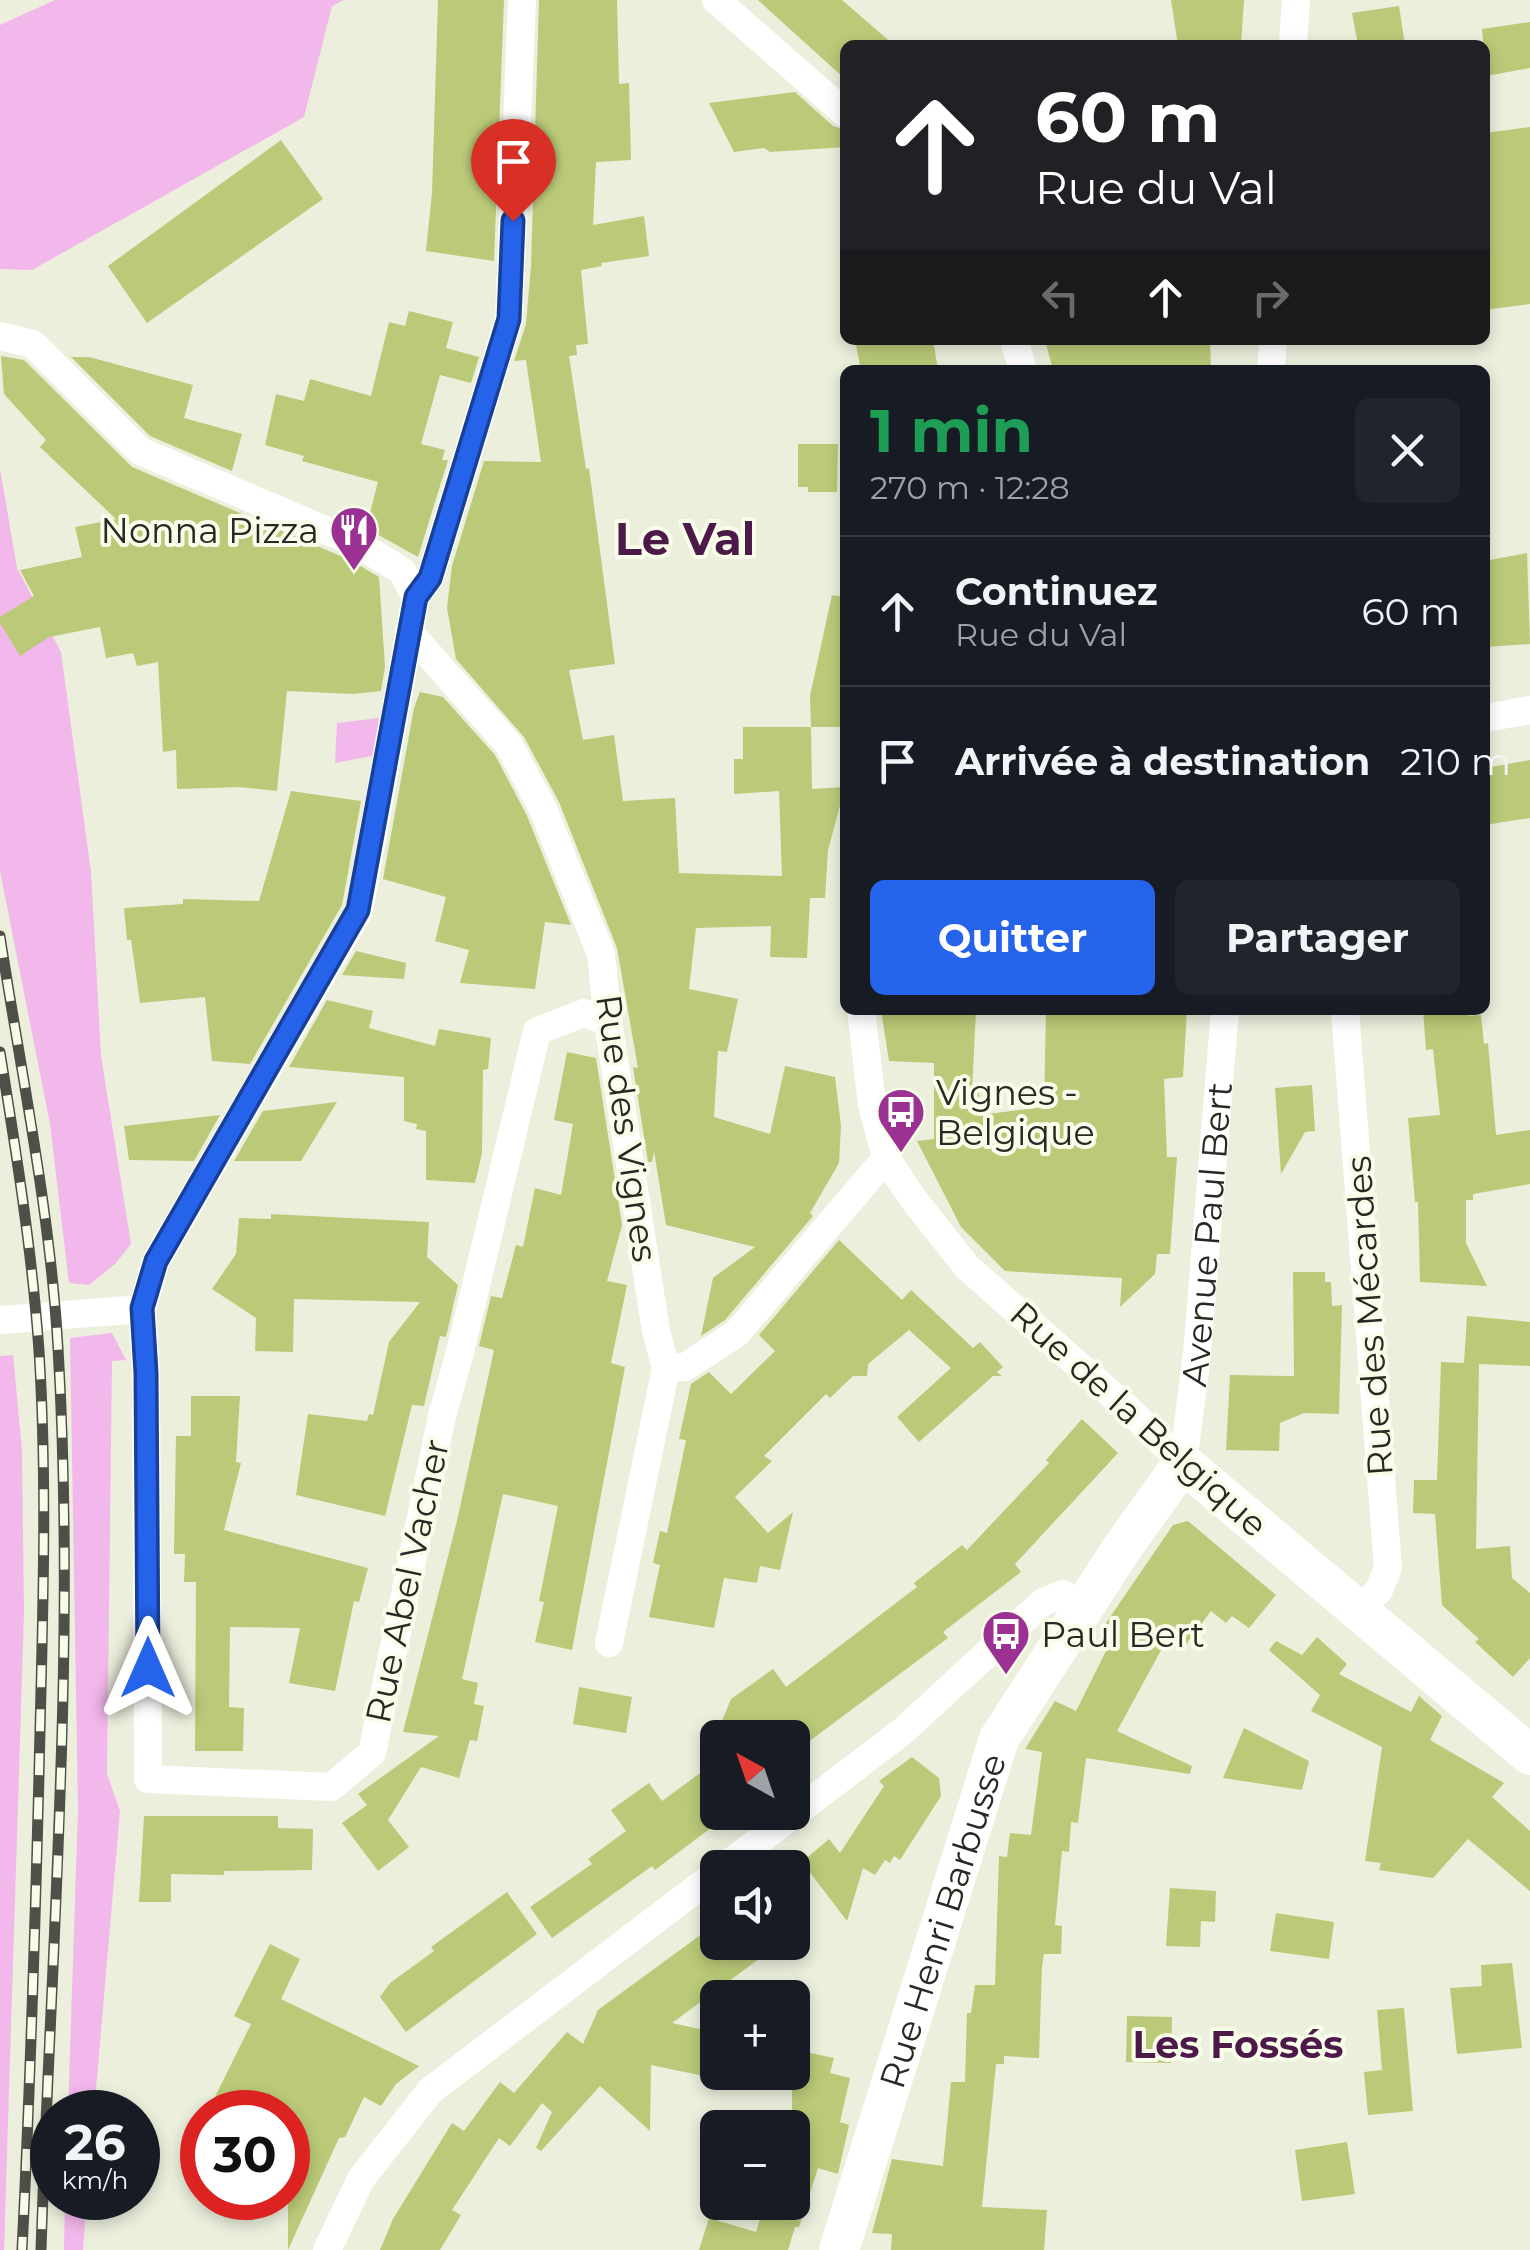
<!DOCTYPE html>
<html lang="fr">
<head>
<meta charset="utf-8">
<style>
  :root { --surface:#171b24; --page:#20242c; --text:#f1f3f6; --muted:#9ea1a6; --line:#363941; --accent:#2563eb }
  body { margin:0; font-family:Montserrat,sans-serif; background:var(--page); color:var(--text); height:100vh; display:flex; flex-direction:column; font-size:38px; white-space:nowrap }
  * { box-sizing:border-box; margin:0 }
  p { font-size:32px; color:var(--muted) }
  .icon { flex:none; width:55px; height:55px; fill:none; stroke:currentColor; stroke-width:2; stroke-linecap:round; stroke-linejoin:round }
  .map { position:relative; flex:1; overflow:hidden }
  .side { position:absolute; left:840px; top:365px; width:650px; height:650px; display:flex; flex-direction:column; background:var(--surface); border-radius:15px; box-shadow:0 5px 15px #0003 }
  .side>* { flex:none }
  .guide { position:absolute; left:840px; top:40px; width:650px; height:305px; border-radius:15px; box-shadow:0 5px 15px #0003; background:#202124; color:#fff; overflow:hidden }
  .needle { width:65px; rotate:320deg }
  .tools { position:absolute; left:700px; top:1720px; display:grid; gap:20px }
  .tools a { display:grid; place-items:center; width:110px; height:110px; border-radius:15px; background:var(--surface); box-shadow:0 5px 15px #0003; font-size:50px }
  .speed { position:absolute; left:30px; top:2090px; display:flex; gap:20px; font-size:50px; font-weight:700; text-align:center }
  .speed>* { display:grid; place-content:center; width:130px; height:130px; border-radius:50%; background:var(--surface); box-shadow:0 5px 15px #0003; line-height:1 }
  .speed small { font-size:25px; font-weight:400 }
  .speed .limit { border:15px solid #d22; background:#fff; color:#111 }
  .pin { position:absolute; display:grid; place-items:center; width:85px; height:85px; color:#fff; margin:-102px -42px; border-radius:50% 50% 50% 0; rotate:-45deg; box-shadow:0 0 10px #0007 }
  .pin .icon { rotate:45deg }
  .me { position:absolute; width:110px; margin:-55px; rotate:0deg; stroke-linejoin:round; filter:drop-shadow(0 0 8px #0008) }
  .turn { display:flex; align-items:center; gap:35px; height:210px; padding:0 30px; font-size:45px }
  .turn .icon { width:130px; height:130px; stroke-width:2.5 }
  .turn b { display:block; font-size:70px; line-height:85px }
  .lanes { display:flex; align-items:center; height:95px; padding:0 30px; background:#0003; justify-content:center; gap:50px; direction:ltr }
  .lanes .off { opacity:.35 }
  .round { display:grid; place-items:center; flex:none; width:105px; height:105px; border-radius:15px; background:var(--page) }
  .summary { display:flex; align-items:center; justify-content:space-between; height:170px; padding:0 30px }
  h1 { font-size:60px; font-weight:700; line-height:75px; color:#1e9e55 }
  .action { display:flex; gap:20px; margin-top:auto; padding:20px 30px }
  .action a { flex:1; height:115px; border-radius:15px; background:var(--accent); color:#fff; font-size:40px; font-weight:700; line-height:115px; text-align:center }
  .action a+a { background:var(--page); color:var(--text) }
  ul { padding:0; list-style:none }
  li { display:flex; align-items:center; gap:30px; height:150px; padding:0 30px; border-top:2px solid var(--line) }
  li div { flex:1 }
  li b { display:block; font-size:38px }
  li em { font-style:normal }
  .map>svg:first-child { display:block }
  .green { fill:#f2b7eb }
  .building { fill:#baca78 }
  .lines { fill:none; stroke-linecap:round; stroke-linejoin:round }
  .street { stroke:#fff; stroke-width:28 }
  .secondary { stroke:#fff; stroke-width:40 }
  .rail-casing { stroke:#4e5047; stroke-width:11 }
  .rail { stroke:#f8fdea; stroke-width:8; stroke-dasharray:22; stroke-linecap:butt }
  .route-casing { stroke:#184099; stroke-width:25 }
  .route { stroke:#2563eb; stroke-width:18 }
  .labels { text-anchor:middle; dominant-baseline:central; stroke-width:8; stroke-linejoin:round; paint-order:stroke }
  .poi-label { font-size:35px; fill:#272922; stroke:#f8fdea; text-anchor:start }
  .street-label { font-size:35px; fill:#272922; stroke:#f8fdea }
  .neighbourhood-label { font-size:38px; font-weight:bold; fill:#4c1948; stroke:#f8fdea }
  .district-label { font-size:45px; font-weight:bold; fill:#4c1948; stroke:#f8fdea }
</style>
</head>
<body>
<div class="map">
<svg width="1530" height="2250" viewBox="0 0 1530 2250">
  <rect width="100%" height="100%" fill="#ebefdc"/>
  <!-- green -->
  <g class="green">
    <path d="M55,0h289l-12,6 -28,111 -272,153 -32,-1v-244z"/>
    <path d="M0,469l17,99 44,84 30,220 10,184 30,188 -15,19 -27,22 -20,-2 -19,-159 -50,-253z"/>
    <path d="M379,718l-7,38 -37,7 2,-40z"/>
    <path d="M112,1333l14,27 -14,1 -5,413 13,37 -26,301h-26l10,-303 -8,-471z"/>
    <path d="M13,1355l9,96 2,162 -20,637h-4v-894z"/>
    <path d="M65,2198h22l-4,52h-19z"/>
  </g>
  <!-- building -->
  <g class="building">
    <path d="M438,0h66l-10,261 -68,-10 6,-58z"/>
    <path d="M539,0h78l2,84 10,-1 2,77 -35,2 -3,63 51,-9 5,40 -48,7 1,3 -21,4 7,74 -12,1 1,10 -8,1 17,113 3,-1 26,196 -46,6 14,70 31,-5 9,66 52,-3 4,75 103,3 -3,-85 -45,3v-35h9v-32h68l1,62 33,-2 -17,63 -3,48h-15l-3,60 -37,-1 1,-31 -75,2 -7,61 49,10 -11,53 -9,-1 -4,66 56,17 15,-68 50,11 6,49 -2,37 -29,50 3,3 -88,104 -24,16 12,-58 42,-31 -89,-22 -12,-74 -2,11h-4l-15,-95 5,1 -21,-120 -58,-146 -35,-65 -68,-78 -9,-51 5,-42 32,-105 57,1 -15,-102 -12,1 12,-37 5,-58z"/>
    <path d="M758,0h84l52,45h-49v34z"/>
    <path d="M1171,0h73l-3,45h-63z"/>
    <path d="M1399,6l6,39h-47l-6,-32z"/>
    <path d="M1530,22v46l-44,8 -4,-47z"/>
    <path d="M795,92l38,34 12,4v17l-75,5 -6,-4 -30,4 -25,-49z"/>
    <path d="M1530,127v177l-45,6v-177z"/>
    <path d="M281,140l42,59 -176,124 -39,-57z"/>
    <path d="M409,311l44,11 -7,26 33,9 -8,26 -31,-8 -19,69 24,6 -3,10h6l-30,97 -52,-29 12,-46 -76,-21 2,-5 -39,-11 11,-51 28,7 6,-22 61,17 18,-74 16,4z"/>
    <path d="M855,340h78l5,30h-77z"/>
    <path d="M1045,340h165l1,30h-158z"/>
    <path d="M1,356l23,4 108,107 218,93 29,17 6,90 -4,24 -28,3 -66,-3 -10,100 -38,-4 -62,2 -1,-39 -13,2 -5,-90 -21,4 -4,-13 -27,5 -6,-31 -51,10 -29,19 -20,-33v-6l34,-21 -14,-26 62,-13 -7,-30 41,-8 -76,-72 6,-7 -42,-46z"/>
    <path d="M71,357h18l104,28 -9,33 58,16 -10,37 -82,-35z"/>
    <path d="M798,444h40l-1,48h-29v-5h-10z"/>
    <path d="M1527,553l3,91 -45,3v-86z"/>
    <path d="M832,595l13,2v130h-34l-1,-31z"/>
    <path d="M420,692l23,5 52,58 32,61 44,109 -26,-3 -10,67 -75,-6 9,-33 -34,-9 11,-44 -63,-18 31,-171z"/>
    <path d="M1530,760v58l-45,7v-57z"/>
    <path d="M291,791l70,10 -19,104 -92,159 -38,-3 -7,-64 -65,6 -9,-63h-4l-3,-32 59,-4v-5l76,2z"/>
    <path d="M356,951l50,12 -2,16 -62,-4z"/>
    <path d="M327,1000l46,11 -4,17 66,18 4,-17 52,9 -3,31 -5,1 -1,83 -7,30 -49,-3v-49l-10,-2 1,-5 -13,-3v-44l-115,-10z"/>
    <path d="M881,1010h95l-4,82h7v23l65,-8 2,-97h141l-4,67 -19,2 3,78h10l-7,97h-13l-2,20 -35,33 2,-29 -117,-7 -44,-44 -44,-86 17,-2v-76l-45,-2z"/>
    <path d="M1423,1010h45l1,6 12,-1 3,29 4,-1 8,92 34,-5v54l-57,10v6h-7v43l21,43 -67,-4 -2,-80h-3l-7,-84 32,-3 -7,-66 -7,1z"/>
    <path d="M567,1052l29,6 26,167 -15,56 20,4 -16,78 14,4 -53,283 -37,-8 9,-40 -5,-1 19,-95 -55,-12 -41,185 16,4 -4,21 10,2 -7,35 -7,-1 -11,38 -38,-11 -33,53 21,27 -31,24 -36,-48 25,-18 -9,-11 81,-58 -36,-4 54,-211 37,-171 -15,-4 12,-50 11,2 14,-53 7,2 12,-59 26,7 12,-71 -19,-4z"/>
    <path d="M1312,1085l3,46 -10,1 -24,42 -6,-86z"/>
    <path d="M337,1102l-36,59h-67l29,-50z"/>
    <path d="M220,1115l-26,46 -65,-1 -5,-34z"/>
    <path d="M271,1214l158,8 -2,35 31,28 -12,52 -6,-1 -16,70 -12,-1 -27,111 -89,-21 12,-81 59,7 2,-7 4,1 16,-73 31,-40 -126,-3 -1,53 -38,-1 1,-33 -44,-29 24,-35 3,-36 32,1z"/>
    <path d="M839,1240l63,60 9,-10 62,58 7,-6 23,25 -6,5 5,4h-9l-74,66 -22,-25 54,-49 -42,-38 -41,34 -1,12h-14l-23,22 -4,-4 -62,62 8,5 -37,36 33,36 25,-21 -13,58 -20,-4 -3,17 -33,-5 -10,50 -65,-11 11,-52 -7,-2 7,-32 7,2 19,-93 -7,-1 12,-55 18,-12 22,22 44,-43 -16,-16z"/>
    <path d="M1293,1272h32v10h6l1,24 10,-1 -3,109 -35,-1 -24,10 -1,28 -53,-1 4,-75 64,1z"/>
    <path d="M1467,1316l63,6v44l-51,-2 -3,185 34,-3 2,32 18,15v65l-17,19 -38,-35 4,-3 -37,-34 -7,-91 -22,-1 1,-33h23l4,-118 23,1z"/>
    <path d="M191,1396h49l-4,66 5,1 -17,67 144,38 -9,34 -5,-1 -19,90 -46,-8 11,-55 -70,-1 -1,80 15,1 -1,43h-48l1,-169h-12l1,-28h-11l2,-118h15z"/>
    <path d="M1082,1419l36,34 -103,111 6,8 -78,60 5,6 -156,116v-16h-77l16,-39 42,-30 13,18 131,-100 -3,-4 48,-38 5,5 82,-87 -3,-3z"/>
    <path d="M1188,1521l88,74 -27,33 -17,-12 -6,7 -15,-12 -30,40 -16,-8 -48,88 75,35 -2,8 -104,-16 -8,65 -7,-1 -2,30 -7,-1 -7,74 7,1 -1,28h-17l-2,13 -3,91 -35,-2v8h-8l-14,143 65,3 -3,40h-153l1,-16 -20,-1 20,-74 51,7 8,-84h14l2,-69h4l4,-28h20l4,-129 8,1 3,-24 21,2 11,-83 -17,-3 30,-48 21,10 41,-82 -11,-6 67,-98z"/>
    <path d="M1317,1637l30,27 -8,10 72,38 8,-16 23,20 -12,24 74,43 -12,14 38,34v60l-62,-52 -35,39 -54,-8 2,-7 -16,-2 17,-114 -71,-36 9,-16 -51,-45 7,-9 26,14z"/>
    <path d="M579,1687l53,10 -6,36 -53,-9z"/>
    <path d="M1244,1728l65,33 -7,29 -79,-12z"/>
    <path d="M912,1757l27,21 2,18 -41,64 -6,-4 -4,7 -5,-3 -10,15 -12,-7 -16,53 -45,-59 27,-23 11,14 44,-67 -5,-5z"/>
    <path d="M718,1760v49l-5,3h19l-77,58 -3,-4 -100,72 -22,-31 62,-43 -4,-5 38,-28 -15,-21 38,-27 13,18z"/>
    <path d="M144,1816h134v12l35,1 -1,41 -88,1v4l-53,-1v28h-32z"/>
    <path d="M1170,1888l46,3 -1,31 -14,-1 -1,26 -34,-1z"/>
    <path d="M507,1892l30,42 -131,98 -26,-35 10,-14 44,-32 -3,-4z"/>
    <path d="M1276,1913l58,9 -5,37 -59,-8z"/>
    <path d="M714,1925l4,5v12h64l-110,81 46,10v46l-67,-14 -1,66 -50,-45 -59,65 -5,-3 16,-36 -10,-9 -32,43 -11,-8 -47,72 9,5 -21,35h-60l13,-31 59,-96 12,8 36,-49 14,11 53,-61 16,12 15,-34z"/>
    <path d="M270,1944l30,15 -19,40 138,67 -23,18 -15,22 -17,-9 -19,40 -6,1 -51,112v-138h-46l-28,-13 37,-75 -17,-8z"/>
    <path d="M1512,1963l10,85 -65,6 -7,-66 32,-2 -1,-21z"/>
    <path d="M1404,2008l9,103 -45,4 -4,-43 18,-2 -5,-60z"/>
    <path d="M1127,2016l45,1 -1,46 -45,-1z"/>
    <path d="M792,2049l42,9 -4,15 20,5 -10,44 9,3 -11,49 -20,-6 -19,59h-4l-7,23h-89l10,-32 47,14 9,-30h27z"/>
    <path d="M1347,2142l8,52 -53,7 -7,-51z"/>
  </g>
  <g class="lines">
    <!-- street -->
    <g class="street">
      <path d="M522,0l-13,319 -79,259 -14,19 -57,314 -203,350 -14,48 4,64 2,406 183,8 41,-34 70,-337 18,-64 77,-321 47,-18 24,9"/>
      <path d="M716,0l129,113"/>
      <path d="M1293,45l3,-45"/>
      <path d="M0,336l33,8 107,107 218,93 44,27 14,26"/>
      <path d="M1014,340l9,30"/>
      <path d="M1271,370l2,-30"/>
      <path d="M409,632l100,113 34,64 58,145 7,68 48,309 10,37 19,-1 52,-34 149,-175"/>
      <path d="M1485,718l45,-8"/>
      <path d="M861,1010l11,94 14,54 25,38 56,71 160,141 56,55"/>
      <path d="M1345,1010l43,558 -9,22 -20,22"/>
      <path d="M0,1320l142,-11"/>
      <path id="s1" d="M1183,1463l14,-109 28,-344"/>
      <path d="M609,1643l57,-275"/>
      <path d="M723,1868l180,-137 140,-129 20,-8 21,14"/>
      <path d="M327,2250l34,-71 69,-88 288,-219"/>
    </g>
    <!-- secondary -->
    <path class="secondary" id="s2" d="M839,2250l160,-511 123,-191 61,-85 347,292"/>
    <!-- rail casing -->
    <g class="rail-casing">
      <g id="rail">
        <path d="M0,936c21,137 50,274 58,412 18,300 -7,602 -17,902"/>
        <path d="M0,1052c16,99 32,199 39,299 9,141 3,282 0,423 -4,159 -9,317 -17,476"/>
      </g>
    </g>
    <!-- rail -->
    <use href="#rail" class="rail"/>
  </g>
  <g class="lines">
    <!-- route casing -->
    <g class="route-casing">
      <path id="route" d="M148,1668l-2,-295 -4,-65 14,-47 202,-351 58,-313 14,-19 79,-259 4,-98"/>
    </g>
    <!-- route -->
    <use href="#route" class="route"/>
  </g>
  <!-- icons -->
  <defs>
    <g id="restaurant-pin" transform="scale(2.5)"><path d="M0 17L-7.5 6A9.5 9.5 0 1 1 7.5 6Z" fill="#9a3193" stroke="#f8fdea"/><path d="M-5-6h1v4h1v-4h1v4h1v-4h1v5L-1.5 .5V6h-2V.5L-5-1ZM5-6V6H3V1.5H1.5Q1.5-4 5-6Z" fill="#fff"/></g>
    <g id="bus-pin" transform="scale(2.5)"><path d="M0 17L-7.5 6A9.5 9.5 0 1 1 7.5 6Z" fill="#9a3193" stroke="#f8fdea"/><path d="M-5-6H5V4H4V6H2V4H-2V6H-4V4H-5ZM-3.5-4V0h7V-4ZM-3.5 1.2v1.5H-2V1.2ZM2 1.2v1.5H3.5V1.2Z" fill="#fff"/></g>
  </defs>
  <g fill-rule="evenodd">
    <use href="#restaurant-pin" x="354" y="530"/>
    <use href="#bus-pin" x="901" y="1112"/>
    <use href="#bus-pin" x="1006" y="1634"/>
  </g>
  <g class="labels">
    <!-- poi labels -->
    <g class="poi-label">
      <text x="319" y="530" text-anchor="end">Nonna Pizza</text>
      <text x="936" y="1092">Vignes -<tspan x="936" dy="40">Belgique</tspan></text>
      <text x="1041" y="1634">Paul Bert</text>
    </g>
    <!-- street labels -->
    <g class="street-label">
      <text transform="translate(627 1128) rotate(82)">Rue des Vignes</text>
      <text stroke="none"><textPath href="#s1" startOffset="230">Avenue Paul Bert</textPath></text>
      <text transform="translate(1369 1316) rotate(-94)">Rue des Mécardes</text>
      <text transform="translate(1139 1419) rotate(42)">Rue de la Belgique</text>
      <text transform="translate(407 1581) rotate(-78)">Rue Abel Vacher</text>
      <text stroke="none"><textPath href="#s2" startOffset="345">Rue Henri Barbusse</textPath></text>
    </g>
    <!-- neighbourhood labels -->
    <g class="neighbourhood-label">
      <text x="1238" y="2044">Les Fossés</text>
    </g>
    <!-- district labels -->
    <g class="district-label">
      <text x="685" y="538">Le Val</text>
    </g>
  </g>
</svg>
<div class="tools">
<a><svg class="needle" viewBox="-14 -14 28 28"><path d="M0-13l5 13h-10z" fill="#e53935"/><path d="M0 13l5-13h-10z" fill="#9ea1a6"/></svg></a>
<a><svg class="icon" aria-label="sound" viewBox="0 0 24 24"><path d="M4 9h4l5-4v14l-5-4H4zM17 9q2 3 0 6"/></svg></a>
<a>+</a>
<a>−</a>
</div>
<div class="speed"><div>26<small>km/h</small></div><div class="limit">30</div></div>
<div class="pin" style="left:513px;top:221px;background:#d93025"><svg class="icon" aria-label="arrive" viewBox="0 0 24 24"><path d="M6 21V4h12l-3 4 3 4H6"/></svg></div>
<svg class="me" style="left:148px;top:1668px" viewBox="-20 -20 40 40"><path d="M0-17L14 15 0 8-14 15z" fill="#2563eb" stroke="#fff" stroke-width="4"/></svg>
<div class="guide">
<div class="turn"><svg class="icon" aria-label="ahead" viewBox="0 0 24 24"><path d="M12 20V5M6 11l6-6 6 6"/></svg><div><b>60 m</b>Rue du Val</div></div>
<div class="lanes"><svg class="icon off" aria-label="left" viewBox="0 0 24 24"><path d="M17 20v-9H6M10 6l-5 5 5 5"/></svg><svg class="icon" aria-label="ahead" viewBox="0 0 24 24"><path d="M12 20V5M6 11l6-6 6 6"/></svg><svg class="icon off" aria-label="right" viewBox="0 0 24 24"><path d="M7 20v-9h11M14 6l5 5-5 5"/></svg></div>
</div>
<section class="side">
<div class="summary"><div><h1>1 min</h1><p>270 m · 12:28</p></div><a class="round"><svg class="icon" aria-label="close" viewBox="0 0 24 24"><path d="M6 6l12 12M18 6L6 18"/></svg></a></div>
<ul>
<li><svg class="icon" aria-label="ahead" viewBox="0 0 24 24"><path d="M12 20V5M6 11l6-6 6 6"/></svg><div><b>Continuez</b><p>Rue du Val</p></div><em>60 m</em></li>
<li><svg class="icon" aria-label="arrive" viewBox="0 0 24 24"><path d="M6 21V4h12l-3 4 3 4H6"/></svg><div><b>Arrivée à destination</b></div><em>210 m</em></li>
</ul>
<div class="action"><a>Quitter</a><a>Partager</a></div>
</section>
</div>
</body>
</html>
